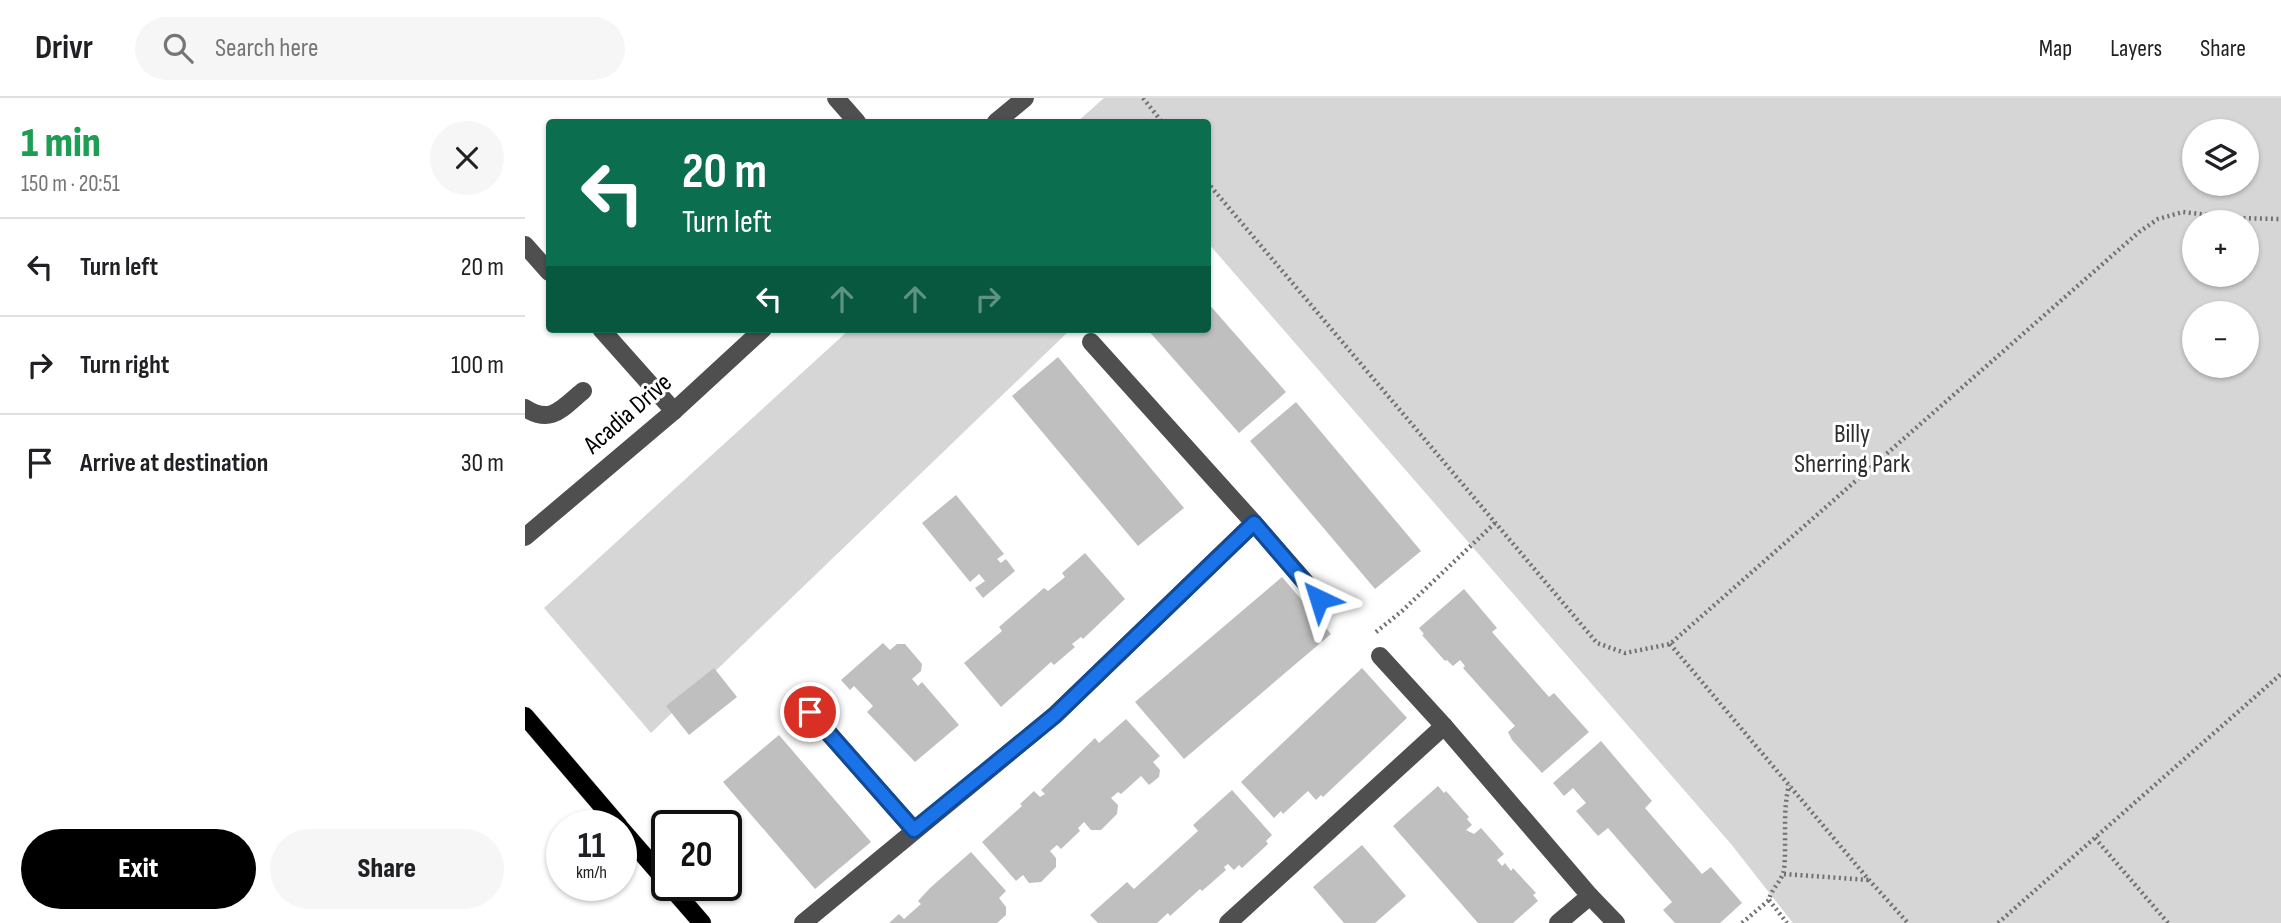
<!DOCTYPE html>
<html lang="en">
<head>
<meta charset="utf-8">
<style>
  :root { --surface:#fff; --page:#f6f6f6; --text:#202124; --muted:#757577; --line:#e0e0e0; --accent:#000 }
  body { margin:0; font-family:"Sofia Sans Condensed",sans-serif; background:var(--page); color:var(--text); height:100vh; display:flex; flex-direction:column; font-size:26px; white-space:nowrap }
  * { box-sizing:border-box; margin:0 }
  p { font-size:23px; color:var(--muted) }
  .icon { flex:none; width:38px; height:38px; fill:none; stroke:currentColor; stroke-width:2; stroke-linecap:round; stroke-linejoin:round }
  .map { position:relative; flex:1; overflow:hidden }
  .side { display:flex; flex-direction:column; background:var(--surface); width:525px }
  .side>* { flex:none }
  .top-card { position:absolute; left:21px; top:21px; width:665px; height:214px; border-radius:7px; box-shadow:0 2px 5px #0004; background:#0b6e4f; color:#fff; overflow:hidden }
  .fabs { position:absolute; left:1657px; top:21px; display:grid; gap:14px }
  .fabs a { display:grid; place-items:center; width:77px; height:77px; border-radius:50%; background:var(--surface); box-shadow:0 2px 5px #0004; font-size:35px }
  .speed { position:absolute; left:21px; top:712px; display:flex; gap:14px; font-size:35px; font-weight:700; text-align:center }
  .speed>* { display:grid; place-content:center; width:91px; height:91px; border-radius:50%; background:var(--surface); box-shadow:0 2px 5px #0004; line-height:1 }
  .speed small { font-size:18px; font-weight:400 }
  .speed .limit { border:4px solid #111; border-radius:10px; background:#fff; color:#111 }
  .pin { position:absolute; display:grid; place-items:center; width:60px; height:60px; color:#fff; margin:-30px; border:4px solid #fff; border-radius:50%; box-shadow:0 2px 7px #0007 }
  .me { position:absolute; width:77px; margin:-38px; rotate:319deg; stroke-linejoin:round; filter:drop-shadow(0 0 5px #0008) }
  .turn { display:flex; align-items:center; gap:24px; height:147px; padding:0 21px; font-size:32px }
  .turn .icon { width:91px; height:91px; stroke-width:2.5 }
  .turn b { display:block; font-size:49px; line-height:60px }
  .lanes { display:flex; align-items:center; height:66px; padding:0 21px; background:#0003; justify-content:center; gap:35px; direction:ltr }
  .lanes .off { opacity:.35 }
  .round { display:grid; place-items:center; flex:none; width:74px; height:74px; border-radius:37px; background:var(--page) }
  .headline { display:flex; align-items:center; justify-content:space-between; height:119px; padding:0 21px }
  h1 { font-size:42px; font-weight:800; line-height:52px; color:#1e9e55 }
  .primary-button { display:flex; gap:14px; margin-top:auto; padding:14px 21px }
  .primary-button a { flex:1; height:80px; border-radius:42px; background:var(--accent); color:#fff; font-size:28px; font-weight:800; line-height:80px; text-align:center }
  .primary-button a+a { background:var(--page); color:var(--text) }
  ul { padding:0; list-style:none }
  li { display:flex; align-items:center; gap:21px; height:98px; padding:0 21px; border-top:2px solid var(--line) }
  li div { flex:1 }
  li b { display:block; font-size:26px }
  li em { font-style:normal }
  header { display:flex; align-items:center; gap:42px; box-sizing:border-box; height:98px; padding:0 35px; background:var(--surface); border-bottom:2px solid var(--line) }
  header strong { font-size:33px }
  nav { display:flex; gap:38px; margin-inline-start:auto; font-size:24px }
  .search { width:490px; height:63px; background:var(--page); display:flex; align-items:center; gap:18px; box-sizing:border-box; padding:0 24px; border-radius:38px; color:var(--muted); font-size:26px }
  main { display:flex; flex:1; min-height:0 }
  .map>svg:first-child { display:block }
  .green { fill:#d6d6d6; fill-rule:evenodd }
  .building { fill:#bfbfbf }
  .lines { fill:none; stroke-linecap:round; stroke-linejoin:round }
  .major-casing { stroke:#dbdbdb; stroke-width:19 }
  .path { stroke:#717171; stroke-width:4.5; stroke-dasharray:2 3.5; stroke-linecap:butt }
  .minor { stroke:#4f4f4f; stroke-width:18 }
  .major { stroke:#000; stroke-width:18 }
  .route-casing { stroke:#114b97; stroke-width:18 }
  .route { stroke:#1a73e8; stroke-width:12 }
  .labels { text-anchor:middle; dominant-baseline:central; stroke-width:6; stroke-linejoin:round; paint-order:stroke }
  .street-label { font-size:26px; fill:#000; stroke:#fff }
  .park-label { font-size:26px; fill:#2d2d2d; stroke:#fff }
</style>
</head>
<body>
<header>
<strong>Drivr</strong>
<div class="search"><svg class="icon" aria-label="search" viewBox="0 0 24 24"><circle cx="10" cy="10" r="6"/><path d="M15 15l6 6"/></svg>Search here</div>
<nav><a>Map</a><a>Layers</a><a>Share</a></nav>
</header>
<main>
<section class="side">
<div class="headline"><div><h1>1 min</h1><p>150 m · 20:51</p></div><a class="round"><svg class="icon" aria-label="close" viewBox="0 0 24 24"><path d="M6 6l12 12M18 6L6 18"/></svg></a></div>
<ul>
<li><svg class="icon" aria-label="left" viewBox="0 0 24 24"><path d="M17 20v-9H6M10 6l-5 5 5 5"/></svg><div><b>Turn left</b></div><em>20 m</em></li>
<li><svg class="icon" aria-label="right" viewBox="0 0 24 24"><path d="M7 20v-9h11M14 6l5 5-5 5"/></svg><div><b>Turn right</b></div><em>100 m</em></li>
<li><svg class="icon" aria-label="arrive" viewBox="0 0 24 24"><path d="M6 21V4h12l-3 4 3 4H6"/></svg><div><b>Arrive at destination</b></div><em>30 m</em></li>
</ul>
<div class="primary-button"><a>Exit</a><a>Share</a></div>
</section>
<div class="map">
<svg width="1756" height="825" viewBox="0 0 1756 825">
  <rect width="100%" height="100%" fill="#fff"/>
  <!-- green -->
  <g class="green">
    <path d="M579,0h1177v825h-488l-62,-79 -523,-601 -1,-121h-130zM1722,33v53h-52v-53zM1722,124v53h-52v-53zM1722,215v53h-52v-53z"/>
    <path d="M325,231h221l-420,404 -107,-125z"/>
  </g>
  <!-- building -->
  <g class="building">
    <path d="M682,204l79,90 -47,41 -92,-104h60z"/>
    <path d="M533,259l126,151 -46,38 -126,-150z"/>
    <path d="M771,304l125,149 -46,38 -125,-148z"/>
    <path d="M431,397l48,59 -7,5 4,4 5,-4 9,12 -32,27 -8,-10 10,-7 -6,-7 -9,8 -48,-59z"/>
    <path d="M560,455l40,46 -42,40 -2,-2 -9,7 3,3 -21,18 -3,-3 -50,45 -37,-44 38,-32 -3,-4 45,-39 4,3 17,-14 -3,-4z"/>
    <path d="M757,479l49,57 -147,125 -49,-57z"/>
    <path d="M939,491l33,39 -5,4 57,65 5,-4 35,39 -47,41 -30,-33 -4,-8 7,-6 -52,-58 2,-2 -5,-6 -7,6 -6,-6 -2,1 -23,-26 2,-1 -5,-6z"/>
    <path d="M358,545l7,7 7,-6h8l17,20 -1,7 -9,8 6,7 4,-4 37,43 -44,37 -48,-50 6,-6 -19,-20 -4,4 -9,-10z"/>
    <path d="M189,570l23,29 -48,38 -23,-29z"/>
    <path d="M837,570l45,50 -84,79 -2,-2 -5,5 -8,-9 -25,23 -2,-3 -7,7 -33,-36z"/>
    <path d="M601,621l34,37 -7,6 7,8 -1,7 -10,8 -8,-9 -20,18 -3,-2 -7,6 7,7 -1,9 -16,16h-10l-7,-8 -6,6 2,3 -19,18 -4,-4 -7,6 6,7v9l-15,15 -12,1 -6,-8 -7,6 -34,-39 40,-36 -2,-2 14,-13 6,6 5,-3 -4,-4 54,-52 4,5z"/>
    <path d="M254,637l92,107 -56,47 -92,-107z"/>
    <path d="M1076,643l51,60 -7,7 57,66 9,-7 31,36 -22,20h-45l-12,-13 9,-8 -64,-74 -10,8 -22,-25 10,-8 -13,-15 -9,8 -11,-13z"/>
    <path d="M913,688l6,7 2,-2 23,26 -2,2 5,6 -6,5 8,4 7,-6 23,26 -7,6 5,6 3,-3 6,8 2,-3 23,25 -3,2 5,6 -25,22h-35l-85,-97z"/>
    <path d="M707,692l40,45 -6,6 2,3 -26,24 -3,-3 -5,5 -6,-6 -4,3 2,3 -24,21 -2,-2 -30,27 -2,-3 -11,10h-59l-8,-8 37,-33 7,7 64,-58 -5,-6z"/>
    <path d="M837,747l44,51 -31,27h-31l-31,-36z"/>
    <path d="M446,754l35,39 -7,7 7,9v8l-9,8h-108l10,-9 5,5 17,-15 -3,-3 12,-13z"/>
  </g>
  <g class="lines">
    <!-- major casing -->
    <g class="major-casing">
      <g id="major">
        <path d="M0,618l94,110"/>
        <path d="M96,731l46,53"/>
        <path d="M145,788l32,37"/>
      </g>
    </g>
    <!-- path -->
    <g class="path">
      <path d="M618,0l19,24"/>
      <path d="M682,84l390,461 28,10 45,-9 469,-412 19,-13 25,-7 52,6 46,1"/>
      <path d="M851,534l26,-21 94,-89"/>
      <path d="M1145,546l199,236 39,43"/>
      <path d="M1570,740l73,85"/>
      <path d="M1259,776l85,6"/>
      <path d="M1244,802l18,23"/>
      <path d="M1217,825l27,-23c2,-11 13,-19 15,-30 3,-28 -2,-57 5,-85"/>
      <path d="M1473,825l283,-249"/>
    </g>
    <!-- minor -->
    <g class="minor">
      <path d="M311,0l21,24"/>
      <path d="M471,24l29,-24"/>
      <path d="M0,147l24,27"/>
      <path d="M76,231l73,82"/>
      <path d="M566,244l163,181 66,76"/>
      <path d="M0,310c27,17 37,0 58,-17"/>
      <path d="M0,439l149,-126 89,-82"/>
      <path d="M855,558l64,70 146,170 26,27"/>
      <path d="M285,614l104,118"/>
      <path d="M278,825l252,-208 199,-192"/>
      <path d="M703,825l216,-197"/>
      <path d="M1033,825l32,-27"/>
    </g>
    <!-- major -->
    <use href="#major" class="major"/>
  </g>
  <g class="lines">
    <!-- route casing -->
    <g class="route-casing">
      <path id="route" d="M285,614l104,118 141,-115 199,-192 65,76"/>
    </g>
    <!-- route -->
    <use href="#route" class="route"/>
  </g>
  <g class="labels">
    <!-- street labels -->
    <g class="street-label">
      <text transform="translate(103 316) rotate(-41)">Acadia Drive</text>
    </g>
    <!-- park labels -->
    <g class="park-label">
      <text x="1327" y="336">Billy<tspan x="1327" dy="30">Sherring Park</tspan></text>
    </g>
  </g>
</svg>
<div class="fabs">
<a><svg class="icon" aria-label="layers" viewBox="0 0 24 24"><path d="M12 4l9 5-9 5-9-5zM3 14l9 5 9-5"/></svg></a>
<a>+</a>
<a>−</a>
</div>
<div class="speed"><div>11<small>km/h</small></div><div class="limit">20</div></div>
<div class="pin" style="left:285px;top:614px;background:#d93025"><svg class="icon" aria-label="arrive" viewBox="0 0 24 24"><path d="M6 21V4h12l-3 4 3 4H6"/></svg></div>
<svg class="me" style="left:794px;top:501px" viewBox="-20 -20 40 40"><path d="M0-17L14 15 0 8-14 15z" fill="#1a73e8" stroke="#fff" stroke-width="4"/></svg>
<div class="top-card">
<div class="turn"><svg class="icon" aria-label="left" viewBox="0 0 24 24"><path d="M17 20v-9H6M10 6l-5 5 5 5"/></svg><div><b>20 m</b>Turn left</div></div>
<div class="lanes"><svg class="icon" aria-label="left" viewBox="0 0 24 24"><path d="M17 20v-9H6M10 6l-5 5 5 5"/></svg><svg class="icon off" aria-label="ahead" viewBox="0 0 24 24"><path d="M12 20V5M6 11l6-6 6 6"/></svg><svg class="icon off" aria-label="ahead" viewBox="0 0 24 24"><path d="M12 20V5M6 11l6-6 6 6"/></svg><svg class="icon off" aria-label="right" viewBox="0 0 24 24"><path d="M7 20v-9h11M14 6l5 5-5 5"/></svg></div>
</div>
</div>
</main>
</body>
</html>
